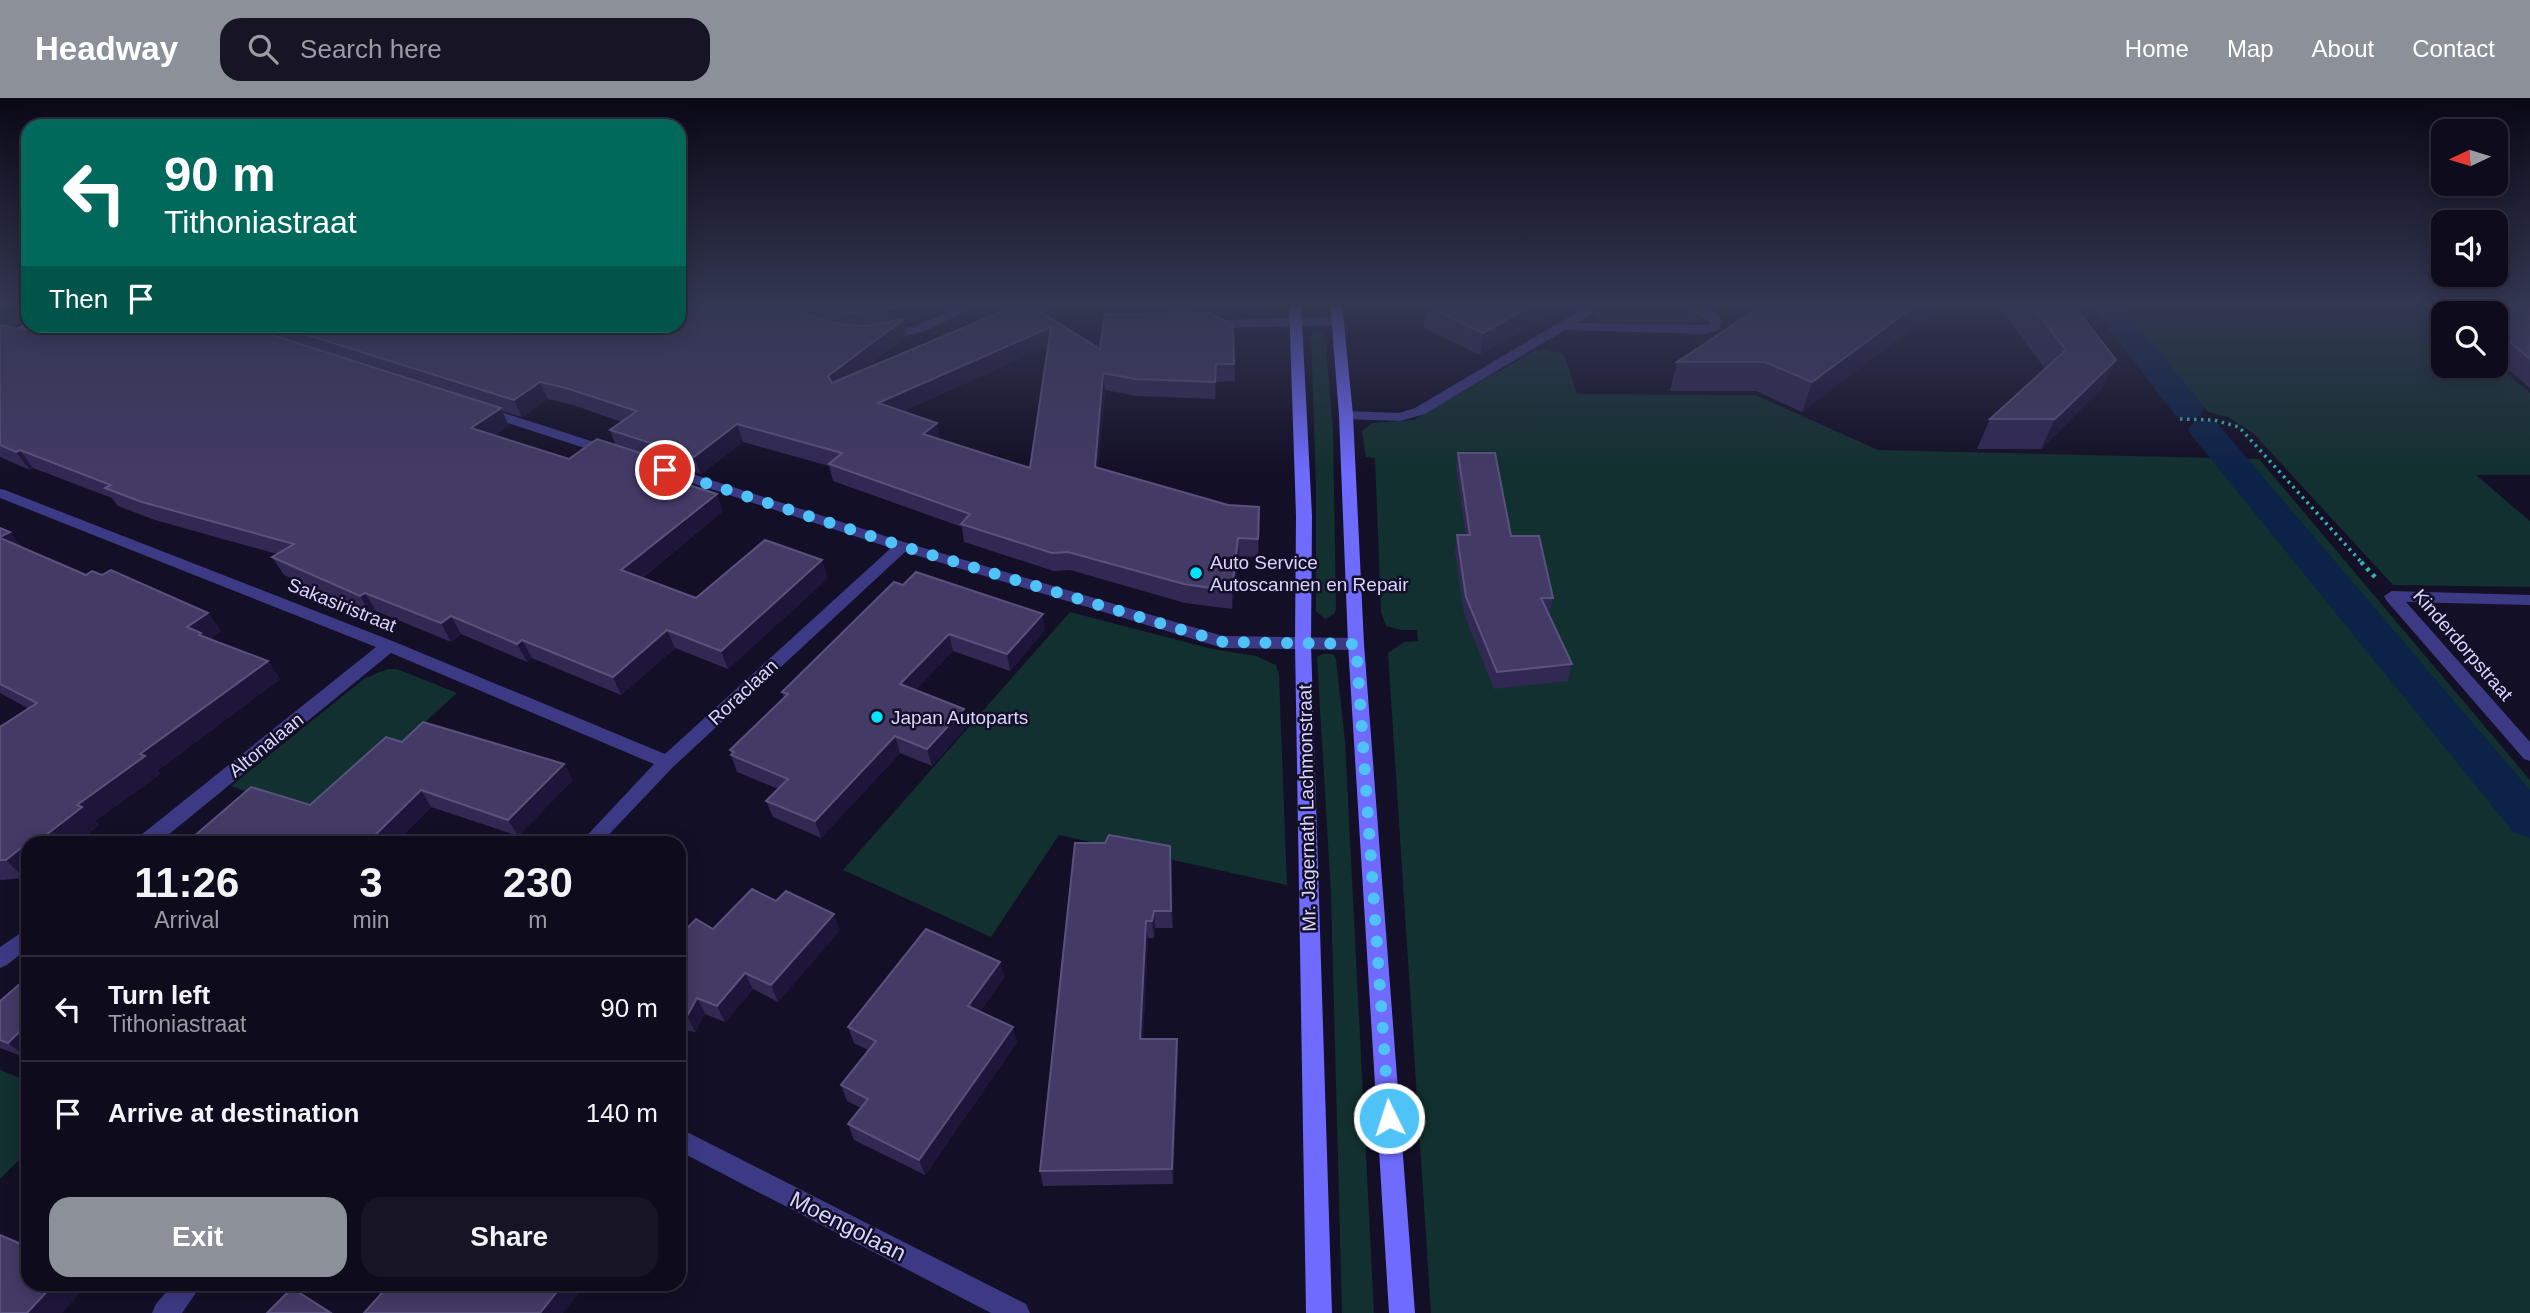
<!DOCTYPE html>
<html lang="en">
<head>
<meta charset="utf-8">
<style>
  :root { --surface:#0e0b1c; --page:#171425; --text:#f1f3f6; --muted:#9b9ba3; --line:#2e2b3b; --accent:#8c9099 }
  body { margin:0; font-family:Helvetica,sans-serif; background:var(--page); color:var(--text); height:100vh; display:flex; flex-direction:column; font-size:26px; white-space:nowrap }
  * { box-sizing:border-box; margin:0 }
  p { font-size:23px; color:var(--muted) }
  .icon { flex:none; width:38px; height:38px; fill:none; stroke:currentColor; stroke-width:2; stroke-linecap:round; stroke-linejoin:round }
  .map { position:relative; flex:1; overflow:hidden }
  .side { position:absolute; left:21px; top:738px; width:665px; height:455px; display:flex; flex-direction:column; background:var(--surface); border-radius:21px; box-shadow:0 4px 18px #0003,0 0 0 2px var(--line) }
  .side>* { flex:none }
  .banner { position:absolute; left:21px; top:21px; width:665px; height:214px; border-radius:21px; box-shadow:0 4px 18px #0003,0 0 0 2px var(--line); background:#00695c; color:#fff; overflow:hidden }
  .needle { width:46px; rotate:266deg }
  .buttons { position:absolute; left:2431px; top:21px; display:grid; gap:14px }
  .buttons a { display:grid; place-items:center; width:77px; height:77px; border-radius:14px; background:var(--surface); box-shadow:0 4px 18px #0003,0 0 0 2px var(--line); font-size:35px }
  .pin { position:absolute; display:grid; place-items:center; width:60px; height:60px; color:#fff; margin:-30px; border:4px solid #fff; border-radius:50%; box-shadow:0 2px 7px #0007 }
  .me { position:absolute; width:77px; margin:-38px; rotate:356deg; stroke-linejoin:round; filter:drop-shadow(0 0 5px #0008) }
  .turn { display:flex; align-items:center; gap:24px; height:147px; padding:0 28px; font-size:32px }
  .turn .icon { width:91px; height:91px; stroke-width:2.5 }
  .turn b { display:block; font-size:49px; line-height:60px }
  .then { display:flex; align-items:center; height:66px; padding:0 28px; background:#0003; gap:14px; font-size:26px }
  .eta { display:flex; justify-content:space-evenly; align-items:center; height:119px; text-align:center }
  .eta b { font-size:42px; font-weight:800; line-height:49px }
  .button { display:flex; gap:14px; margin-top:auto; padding:14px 28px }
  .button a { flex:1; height:80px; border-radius:21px; background:var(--accent); color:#fff; font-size:28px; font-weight:800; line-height:80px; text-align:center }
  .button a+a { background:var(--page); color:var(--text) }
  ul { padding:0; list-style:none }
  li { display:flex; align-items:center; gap:21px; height:105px; padding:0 28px; border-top:2px solid var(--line) }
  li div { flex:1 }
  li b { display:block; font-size:26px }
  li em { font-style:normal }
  header { display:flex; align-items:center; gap:42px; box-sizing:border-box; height:98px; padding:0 35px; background:var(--accent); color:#fff }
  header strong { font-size:33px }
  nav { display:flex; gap:38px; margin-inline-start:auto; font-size:24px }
  .search { width:490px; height:63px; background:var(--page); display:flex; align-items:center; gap:18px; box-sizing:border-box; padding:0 24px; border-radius:21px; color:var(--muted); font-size:26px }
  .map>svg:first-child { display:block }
  .green { fill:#12302f }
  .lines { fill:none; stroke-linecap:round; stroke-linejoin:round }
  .canal { fill:#0c2248; fill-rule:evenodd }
  .path-far1 { stroke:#2fb8b0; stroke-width:3.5; stroke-dasharray:2.5 4.5; stroke-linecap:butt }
  .path { stroke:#2fb8b0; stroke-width:4.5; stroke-dasharray:3.5 5; stroke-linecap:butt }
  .lane { fill:#3d3a85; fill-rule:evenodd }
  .street { fill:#3d3a85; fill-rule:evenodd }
  .secondary { fill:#6f6bff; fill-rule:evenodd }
  .wall { fill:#312854; fill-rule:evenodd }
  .shaded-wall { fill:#1d163a }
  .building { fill:#433a66; stroke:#5a527e; stroke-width:2; fill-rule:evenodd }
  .route { stroke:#4fc3f7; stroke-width:12; stroke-dasharray:0 21.6 }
  .poi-dot { fill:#00e5ff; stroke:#130f26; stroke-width:2.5 }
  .labels { text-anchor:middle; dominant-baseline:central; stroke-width:5; stroke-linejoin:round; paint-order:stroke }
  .poi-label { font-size:19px; fill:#d9d4ff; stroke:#130f26; text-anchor:start }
  .street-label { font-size:19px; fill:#d9d4ff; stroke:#130f26 }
  .near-street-label { font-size:23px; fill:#d9d4ff; stroke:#130f26 }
</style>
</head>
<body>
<header>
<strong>Headway</strong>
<div class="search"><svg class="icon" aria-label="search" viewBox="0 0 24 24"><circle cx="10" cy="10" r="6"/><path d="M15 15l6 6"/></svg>Search here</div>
<nav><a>Home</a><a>Map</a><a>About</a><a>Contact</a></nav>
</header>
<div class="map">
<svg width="2530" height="1215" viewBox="0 0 2530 1215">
  <rect width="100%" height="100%" fill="#130f26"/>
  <!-- green -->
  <g class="green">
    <path d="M0,204h28v17l-28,14z"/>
    <path d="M1616,204h53l29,13v5l-4,2h-91l-6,-4v-5z"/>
    <path d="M2116,204h309l18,16v48l53,-2 34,29v82h-54l54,46v66l-137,-2 -140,-152 -25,-16 -20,-5z"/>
    <path d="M1315,232l6,1 4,5 8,93 3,180 -2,5 -9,5 -9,-8v-122l-5,-155z"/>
    <path d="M1544,251l17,4 4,4 12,37 178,1 123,55 381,9 271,321v533h-1099l-43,-660 16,-11 14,-1 -1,-11h-15l-16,-4 -5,-14 -6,-154 -9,-1 -4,-26 10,-8 42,-3 121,-70z"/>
    <path d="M1070,514l142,37 44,7 20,9 3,10 8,210 -228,-50 -68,102 -148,-67z"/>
    <path d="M1323,556h10l3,5 9,82 29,572h-32l-11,-419 -14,-237z"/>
    <path d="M388,571h9l60,24 -137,125 -89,-32 134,-108z"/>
    <path d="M0,972l28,11v70l-28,28z"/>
  </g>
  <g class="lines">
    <!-- canal -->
    <g class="canal">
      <path d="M2088,204h31l81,100 4,7 -4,7 -12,3 -12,-3z"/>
      <path d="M2205,322l12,3 313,367v48l-16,-5 -321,-396 -5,-7 5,-7z"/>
    </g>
    <!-- path-far1 -->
    <path class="path-far1" d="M2180,321l34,1 25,7 124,137"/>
    <!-- path -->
    <path class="path" d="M2361,464l14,15"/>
    <!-- lane -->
    <path class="lane" d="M1594,204h15l-32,21 132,2 1,-3 -33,-20c18,0 34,5 46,19l-4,9 -14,4 -140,-4 -140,84 -25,7 -54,-2 -7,-4 7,-4 53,2 16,-5z"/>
    <!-- street -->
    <g class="street">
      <path d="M969,204h17l-63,30 -40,8 -6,-4 1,-3 38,-7z"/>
      <path d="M1137,204h20l62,18 119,-3 6,4 -6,4 -120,3z"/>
      <path d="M485,309l131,42 2,3 -2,3h-10l-126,-41 -2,-3z"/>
      <path d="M661,366l246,79 316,93 133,2 8,6 -8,6 -133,-2 -318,-96 -232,215 -73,77h-21l75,-80 -263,-111 -234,191h-23l2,-5 240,-192 -376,-149v-9l5,1 390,152 270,112 226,-206 -235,-77 -2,-3 2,-3z"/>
      <path d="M2392,493l138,4v10l-124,-3 124,140v19l-6,-2 -138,-159 -2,-4z"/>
      <path d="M28,830v20l-21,17 -7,3v-21z"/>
      <path d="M679,1030l347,176 4,9h-39l-312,-162z"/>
      <path d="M173,1186h29l-20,29h-30l4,-9z"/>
    </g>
    <!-- secondary -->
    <g class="secondary">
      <path d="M1289,204h12l11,214 -1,128 21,669h-26l-11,-669 1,-128z"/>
      <path d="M1330,204h12l11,113 11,229 51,669h-26l-41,-669 -9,-229z"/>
      <path d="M27,225l10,3 -37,19v-9z"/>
    </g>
  </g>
  <!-- wall -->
  <g class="wall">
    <path d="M679,204h272l-16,13 -30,8 2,13 -46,35 164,-69 75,47 133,-23 2,55 -19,1 -1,17 -78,-3 -32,-6 -7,78 162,56 -2,33 -19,-1 -7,53 -47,-6 -115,-33 -16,1 -90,-29 -2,-15 -129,-46 -4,-15 -86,-24 -42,32 -19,-6 5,16 36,27 -81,67 54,20 132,-20 -100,91 -53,-21 -54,47 -89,-37 -5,4 -66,-28 -10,8 -75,-31 -5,3 -87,-39 -12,-18 5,-3 -122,-34 -37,-14 -6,-8 -79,-30 -3,2 -30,-13v-132l36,7 15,-6h628zM1048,248l-18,122 -90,-29 -37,-28zM548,301l25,6 49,17 -12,8 6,16 -47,13 -74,-24 14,-9 -7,-15 20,6z"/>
    <path d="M1433,204h139l-92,53 -56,-27 2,-22z"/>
    <path d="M1735,204h212l-145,110 -46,-21h-86l7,-29 78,-52z"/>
    <path d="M1996,204h75l45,58 -15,29 -60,60h-64l13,-30 55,-50z"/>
    <path d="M2461,204h69v86l-34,-29v-46h-23z"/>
    <path d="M1458,355l53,83 42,62 -4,17 23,49 -4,17 -74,8 -30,-75 -9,-62 2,-17h9l-10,-66z"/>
    <path d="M0,430l10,4 13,16 63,27 122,38 13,18 -12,8 59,22 12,18 -123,92 3,3 -65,47 4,4 -24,19h-47v30l-4,4 -23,2 -1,-1v-152l29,-18 -29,-16z"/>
    <path d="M894,484l151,48 -35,41 -57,-20 -38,39 53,35 -36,41 -32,-13 -79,85 -48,-21 -7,-16 12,-12 -41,-17 -6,-17 1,-1 -2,-4 54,-52 -2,-6z"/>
    <path d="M402,644l171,38 -55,56 -87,-29 -37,37h-209l125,-39z"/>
    <path d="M1170,748l3,82h-18l-1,10h-6l-5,101 35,16 -5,129 -130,2 -3,-15z"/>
    <path d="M713,831l127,1 -62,72 -25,-13 -28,33 -20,-8 -10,18 -16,-3v-92z"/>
    <path d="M1000,864l4,16 -24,33 37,31 -92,133 -71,-35 -6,-16 13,-16 -14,-7 -6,-16 27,-35 -14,-7 -6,-16z"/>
    <path d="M28,879v80l-1,1 -27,-10v-47z"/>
  </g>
  <!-- shaded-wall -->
  <g class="shaded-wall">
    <path d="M916,204h35l-16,13 -30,8 2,13 -75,57 -4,-17 62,-49 -3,-17z"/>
    <path d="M1537,204h35l-92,53 3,-22z"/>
    <path d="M1920,204h27l-145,110 10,-30z"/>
    <path d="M1051,229l2,17 -171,76 -4,-17z"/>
    <path d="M2116,262l-15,29 -60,60 14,-30z"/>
    <path d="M1216,266v18l-1,17v-17z"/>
    <path d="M1103,275l2,17 -8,95 -2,-18z"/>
    <path d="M540,284l8,17 -26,18 -8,-17z"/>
    <path d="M501,310l8,18 -29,20 -9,-18z"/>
    <path d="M937,325l3,17 -17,-6z"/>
    <path d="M737,326l6,18 -42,32 -7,-17z"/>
    <path d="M20,352l13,18 -3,2 -14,-18z"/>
    <path d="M681,368l6,18 -20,-6z"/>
    <path d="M717,396l6,17 -94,77 -8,-18z"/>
    <path d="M1259,409l1,17 -2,33v-18z"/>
    <path d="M10,434l14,17 -10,6 -14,-18z"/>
    <path d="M1238,440l1,18 -7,53v-18z"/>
    <path d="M822,462l6,18 -100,91 -7,-18z"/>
    <path d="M365,495l11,18 -5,3 -11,-18z"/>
    <path d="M208,515l13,18 -14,9 -20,-13z"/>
    <path d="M1043,516l2,16 -35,41 -3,-17z"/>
    <path d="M451,518l10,18 -10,8 -10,-19z"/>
    <path d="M667,532l8,18 -54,47 -8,-18z"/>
    <path d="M949,536l4,17 -49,50 -4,-17z"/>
    <path d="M522,542l10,18 -5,4 -10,-18z"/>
    <path d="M268,563l12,18 -123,92 3,3 -65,47 4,4 -24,19h-37l-1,-2 40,-37 63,-51z"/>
    <path d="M964,611l4,16 -36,41 -5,-17z"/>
    <path d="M895,638l5,17 -79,85 -6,-17z"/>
    <path d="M564,666l9,16 -55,56 -10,-16z"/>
    <path d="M421,692l10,17 -37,37h-28z"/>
    <path d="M32,741l4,5h-8v30l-4,4 -18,-18z"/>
    <path d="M1170,748l2,17 1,65 -2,-17z"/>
    <path d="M1154,813l1,17 -1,10 -2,-17z"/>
    <path d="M834,816l6,16 -62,72 -7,-17z"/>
    <path d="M1146,823l2,17 -6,117 -2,-16z"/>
    <path d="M1000,864l4,16 -32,44 -4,-16z"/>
    <path d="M745,875l8,16 -28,33 -8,-16z"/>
    <path d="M697,900l8,16 -10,18 -8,-16z"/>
    <path d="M1013,929l4,15 -92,133 -6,-15z"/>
    <path d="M22,931l6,6v22l-1,1 -19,-15z"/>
    <path d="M1177,941l1,16 -5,129 -1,-15z"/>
    <path d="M54,1186h34l-26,29h-35z"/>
    <path d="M563,1186h24l-24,29h-23z"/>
  </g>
  <!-- building -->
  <g class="building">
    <path d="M679,204h85l78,23 25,1 37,-7 -76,57 4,7 193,-81 75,47 5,-35 106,-1 22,13 1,38h-18l-1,18 -79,-3 -33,-6 -8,94 133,38 31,2 -1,32 -20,-1 -6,53 -48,-7 -116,-32 -16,1 -91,-29 9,-10 -141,-50 13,-11 -105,-29 -43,33 -84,-27 27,-19 -71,-23 -26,-6 -26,18 -235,-74h400zM1051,229l-21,141 -107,-34 14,-11 -59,-20z"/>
    <path d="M809,204h107l-29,8 -39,3z"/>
    <path d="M1433,204h104l-54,31 -57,-27z"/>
    <path d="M1768,204h152l-108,80 -47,-20h-88z"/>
    <path d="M2029,204h42l45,58 -61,59h-65l76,-69z"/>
    <path d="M2492,204h38v57l-34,-29v-15h10z"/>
    <path d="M0,227l36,7 15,-6h193l257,82 -30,20 98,31 28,-20 84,27 -14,12 50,16 -96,76 75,28 69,-58 57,20 -101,91 -54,-21 -54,47 -91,-37 -5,4 -66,-28 -10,7 -76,-30 -5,3 -88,-39 22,-13 -152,-42 -37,-14 6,-3 -91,-35 -4,2 -16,-7z"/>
    <path d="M1458,355h37l16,83h28l14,62h-12l31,66 -75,8 -31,-75 -9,-62h13z"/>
    <path d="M0,430l10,4 -10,5z"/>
    <path d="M0,440l86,37 6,-4 10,4 9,-5 97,43 -21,14 14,6 -2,2 69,26 -128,93 5,2 -68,49 5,2 -45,35 -5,-3 -26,21h-6v-133l37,-24 -37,-19z"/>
    <path d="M916,474l127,42 -36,40 -58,-20 -49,50 64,25 -37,40 -32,-13 -80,85 -49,-20 22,-22 -57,-24 3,-3 -4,-2 58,-56 -6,-2 112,-110 9,3z"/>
    <path d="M423,624l141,42 -56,56 -87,-30 -55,54h-181l66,-57 59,18 76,-68 16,5z"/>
    <path d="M1109,737l61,11 1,65h-17l-2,10h-6l-6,118h37l-5,130 -132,2 35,-328h30z"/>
    <path d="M752,791l24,12 10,-10 48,23 -63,71 -26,-12 -28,33 -20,-8 -10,18 -8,-1v-78l17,-18 17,10z"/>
    <path d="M926,831l74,33 -32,44 45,21 -94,133 -71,-36 20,-25 -27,-14 35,-44 -28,-14z"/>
    <path d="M28,879v55l-6,-3 -14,14 -8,-3v-39z"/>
    <path d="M0,1137l28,12v37h26l-27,29h-27z"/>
    <path d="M390,1186h173l-23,29h-176z"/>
    <path d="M292,1190l39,25h-64z"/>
  </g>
  <!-- sky -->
  <linearGradient id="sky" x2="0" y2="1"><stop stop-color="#0a0815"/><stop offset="0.55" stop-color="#333752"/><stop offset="1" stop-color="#333752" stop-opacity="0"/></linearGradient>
  <rect width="2530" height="374" fill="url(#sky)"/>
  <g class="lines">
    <!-- route -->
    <path class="route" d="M665,372l237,76 321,96 133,2 33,474"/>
  </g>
  <!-- markers -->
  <g class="poi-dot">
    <circle cx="1196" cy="475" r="7"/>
    <circle cx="877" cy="619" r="7"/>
  </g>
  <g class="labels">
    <!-- poi labels -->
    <g class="poi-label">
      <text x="1210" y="464">Auto Service<tspan x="1210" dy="22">Autoscannen en Repair</tspan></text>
      <text x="891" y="619">Japan Autoparts</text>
    </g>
    <!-- street labels -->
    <g class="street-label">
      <text transform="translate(342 507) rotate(22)">Sakasiristraat</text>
      <text transform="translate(2463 547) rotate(49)">Kinderdorpstraat</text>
      <text transform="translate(743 594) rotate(-43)">Roraclaan</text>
      <text transform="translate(266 647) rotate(-39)">Altonalaan</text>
      <text transform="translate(1307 710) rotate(-91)">Mr. Jagernath Lachmonstraat</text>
    </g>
    <!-- near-street labels -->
    <g class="near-street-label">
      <text transform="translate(848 1128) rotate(27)">Moengolaan</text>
    </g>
  </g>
</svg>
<div class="buttons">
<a><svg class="needle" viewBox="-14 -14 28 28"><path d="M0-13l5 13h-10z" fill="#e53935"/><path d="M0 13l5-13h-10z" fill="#9b9ba3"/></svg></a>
<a><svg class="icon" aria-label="sound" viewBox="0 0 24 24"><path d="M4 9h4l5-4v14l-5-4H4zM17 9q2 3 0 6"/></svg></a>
<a><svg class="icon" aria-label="search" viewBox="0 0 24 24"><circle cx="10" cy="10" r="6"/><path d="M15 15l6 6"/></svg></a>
</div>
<div class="pin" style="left:665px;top:372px;background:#d93025"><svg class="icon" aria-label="arrive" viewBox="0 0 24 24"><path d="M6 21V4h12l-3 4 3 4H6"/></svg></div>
<svg class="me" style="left:1389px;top:1020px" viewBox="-20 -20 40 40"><circle r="17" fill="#4fc3f7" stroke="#fff" stroke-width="3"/><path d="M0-11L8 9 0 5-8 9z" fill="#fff"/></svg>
<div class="banner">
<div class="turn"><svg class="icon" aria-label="left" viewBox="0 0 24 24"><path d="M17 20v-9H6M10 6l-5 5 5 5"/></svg><div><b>90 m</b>Tithoniastraat</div></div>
<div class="then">Then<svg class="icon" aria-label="arrive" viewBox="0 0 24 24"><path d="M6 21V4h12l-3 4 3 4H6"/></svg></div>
</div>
<section class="side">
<div class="eta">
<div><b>11:26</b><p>Arrival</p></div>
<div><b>3</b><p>min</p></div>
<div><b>230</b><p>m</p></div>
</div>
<ul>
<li><svg class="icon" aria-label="left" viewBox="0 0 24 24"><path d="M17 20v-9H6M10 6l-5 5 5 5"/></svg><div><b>Turn left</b><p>Tithoniastraat</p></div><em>90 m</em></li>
<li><svg class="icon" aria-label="arrive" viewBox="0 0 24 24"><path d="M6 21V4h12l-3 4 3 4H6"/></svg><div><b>Arrive at destination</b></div><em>140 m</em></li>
</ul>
<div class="button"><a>Exit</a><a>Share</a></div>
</section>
</div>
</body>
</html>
